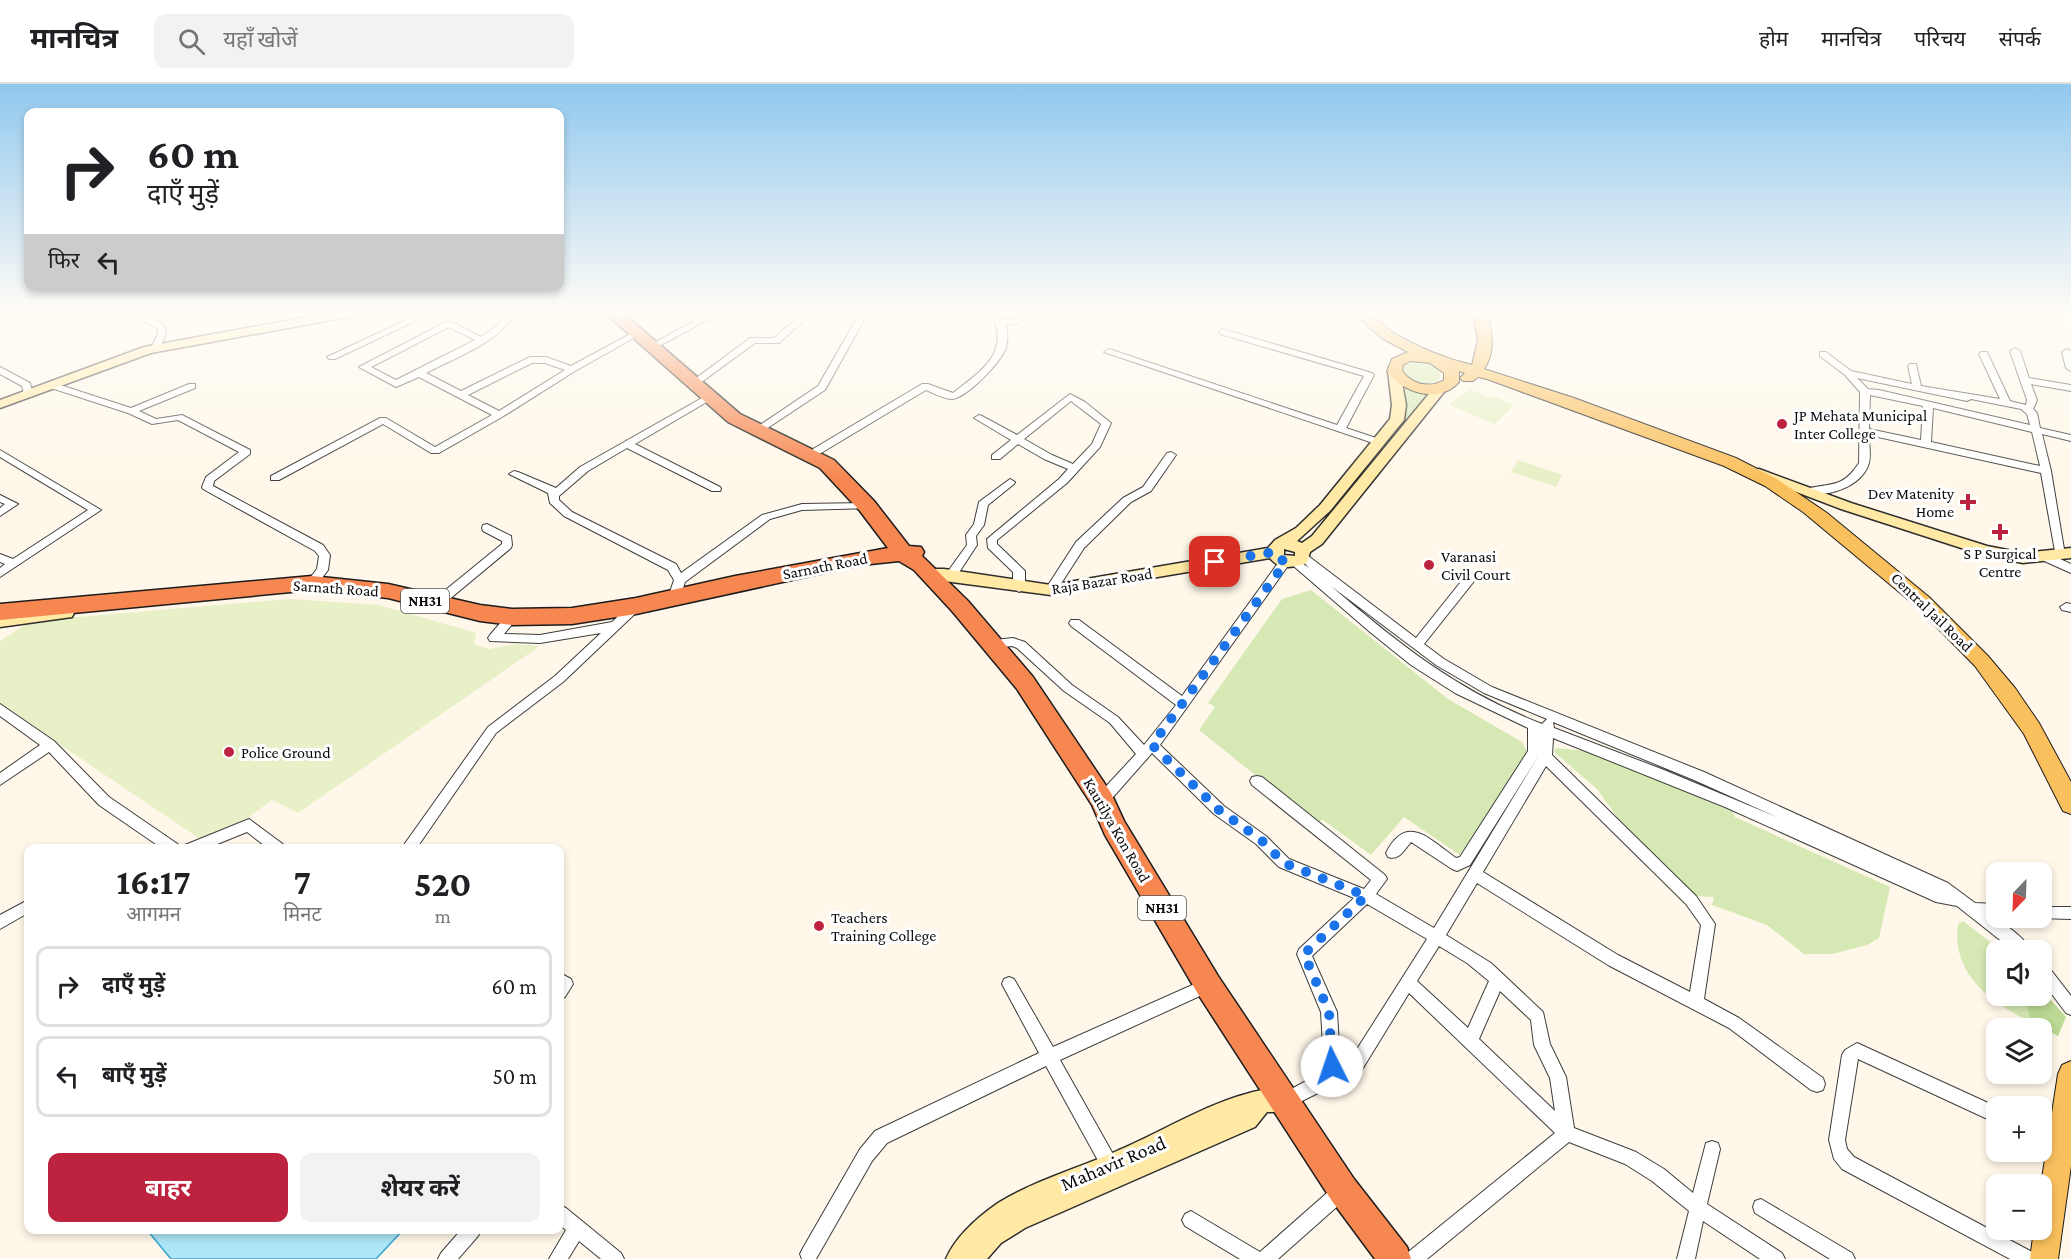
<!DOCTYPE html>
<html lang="hi">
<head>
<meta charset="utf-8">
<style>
  :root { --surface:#fff; --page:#f2f2f2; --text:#202124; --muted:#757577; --line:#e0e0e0; --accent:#bd223e }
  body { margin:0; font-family:"Crimson Pro","Noto Sans Devanagari",serif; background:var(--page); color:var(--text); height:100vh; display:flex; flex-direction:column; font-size:22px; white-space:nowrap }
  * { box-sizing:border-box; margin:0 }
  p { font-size:20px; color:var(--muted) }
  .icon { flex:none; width:33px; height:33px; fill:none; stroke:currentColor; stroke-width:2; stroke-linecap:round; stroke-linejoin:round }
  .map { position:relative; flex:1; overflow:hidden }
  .sheet { position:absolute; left:24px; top:760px; width:540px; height:390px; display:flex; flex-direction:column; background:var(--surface); border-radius:12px; box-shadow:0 3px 9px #0003 }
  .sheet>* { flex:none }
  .top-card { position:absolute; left:24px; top:24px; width:540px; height:183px; border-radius:12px; box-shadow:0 3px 9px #0003; background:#fff; color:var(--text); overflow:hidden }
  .needle { width:39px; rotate:203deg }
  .buttons { position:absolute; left:1986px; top:778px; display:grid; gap:12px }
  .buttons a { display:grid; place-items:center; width:66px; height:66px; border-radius:12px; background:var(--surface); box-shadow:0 3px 9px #0003; font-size:30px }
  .pin { position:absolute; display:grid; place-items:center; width:51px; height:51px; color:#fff; margin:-26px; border-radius:12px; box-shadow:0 3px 9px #0006 }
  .me { position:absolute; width:66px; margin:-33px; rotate:356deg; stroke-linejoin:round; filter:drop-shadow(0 0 4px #0008) }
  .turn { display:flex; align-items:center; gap:21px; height:126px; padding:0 24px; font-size:27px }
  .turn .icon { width:78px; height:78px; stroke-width:2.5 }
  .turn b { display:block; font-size:42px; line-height:51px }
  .then { display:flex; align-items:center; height:57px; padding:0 24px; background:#0003; gap:12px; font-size:22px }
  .eta { display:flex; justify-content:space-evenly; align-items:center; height:102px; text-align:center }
  .eta b { font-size:36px; font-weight:700; line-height:42px }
  .button { display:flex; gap:12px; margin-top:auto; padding:12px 24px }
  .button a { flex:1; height:69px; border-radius:12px; background:var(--accent); color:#fff; font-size:24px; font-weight:700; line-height:69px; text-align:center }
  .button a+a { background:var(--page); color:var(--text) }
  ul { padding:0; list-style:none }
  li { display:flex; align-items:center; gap:18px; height:81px; margin:0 12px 9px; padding:0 12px; border:3px solid var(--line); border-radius:12px }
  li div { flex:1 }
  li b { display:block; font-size:22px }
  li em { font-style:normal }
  header { display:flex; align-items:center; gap:36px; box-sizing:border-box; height:84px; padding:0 30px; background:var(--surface); border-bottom:2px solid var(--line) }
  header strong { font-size:28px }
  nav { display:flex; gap:33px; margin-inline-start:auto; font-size:21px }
  .search { width:420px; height:54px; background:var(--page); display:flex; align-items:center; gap:15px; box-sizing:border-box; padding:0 21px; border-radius:12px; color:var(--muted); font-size:22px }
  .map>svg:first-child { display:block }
  .green { fill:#d6e9b4 }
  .forest { fill:#bcda93 }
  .pitch { fill:#e7f0c6 }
  .water { fill:#aee5f7; stroke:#34a5cf; stroke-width:1.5 }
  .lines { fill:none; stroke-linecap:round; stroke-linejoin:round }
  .street-casing { stroke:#3e3e3e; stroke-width:2 }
  .secondary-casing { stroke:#2d2d2d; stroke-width:3 }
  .primary-casing { stroke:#1c1c1c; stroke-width:2 }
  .highway-casing { stroke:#1c1c1c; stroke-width:3 }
  .street { fill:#fff; fill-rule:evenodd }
  .secondary { fill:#ffe9a5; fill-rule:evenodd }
  .primary { fill:#fac05e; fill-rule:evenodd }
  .highway { fill:#f68751; fill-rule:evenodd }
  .route { stroke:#1a73e8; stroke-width:10; stroke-dasharray:0 18 }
  .poi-dot { fill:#bd223e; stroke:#fff; stroke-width:2 }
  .labels { text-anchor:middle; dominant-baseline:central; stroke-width:6; stroke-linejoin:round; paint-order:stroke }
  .shield { fill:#fff; stroke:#545454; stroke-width:1.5 }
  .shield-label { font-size:15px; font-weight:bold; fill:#0b0b0b }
  .poi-label { font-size:16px; fill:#0b0b0b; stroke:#fff; text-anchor:start }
  .street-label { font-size:16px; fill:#0b0b0b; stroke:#fff }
  .near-street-label { font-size:20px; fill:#0b0b0b; stroke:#fff }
</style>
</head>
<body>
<header>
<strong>मानचित्र</strong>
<div class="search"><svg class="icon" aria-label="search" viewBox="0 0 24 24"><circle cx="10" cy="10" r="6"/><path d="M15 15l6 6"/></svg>यहाँ खोजें</div>
<nav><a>होम</a><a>मानचित्र</a><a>परिचय</a><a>संपर्क</a></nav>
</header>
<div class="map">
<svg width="2071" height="1175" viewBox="0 0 2071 1175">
  <rect width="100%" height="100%" fill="#fff8ea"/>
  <!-- green -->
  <g class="green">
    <path d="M1411,277l19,2 9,6 1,10c-14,8 -27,4 -39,-6l1,-8z"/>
    <path d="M1401,301l30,6 -26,31 1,-21z"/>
    <path d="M1311,506l137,109 74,43 6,11 -68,102 -56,-38 -33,38 -48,-35 -8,3 -116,-93 16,-23 -7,-4 74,-104z"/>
    <path d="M1556,664l32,3 145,61 2,5 155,70 -11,51 -12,7 -34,9h-29l-37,-29 -55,-20 2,-8 -18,-1 -68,-64 -31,-43 -43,-37z"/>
    <path d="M1963,837l39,30h-6v45h28l7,26c-40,-19 -80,-48 -73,-98z"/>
  </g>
  <!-- forest -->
  <path class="forest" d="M2042,906l24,27 -8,19 -27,-14 -7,-26h18z"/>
  <!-- pitch -->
  <g class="pitch">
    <path d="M1470,305l20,9 4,-2 20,9 -19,19 -46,-19z"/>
    <path d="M1518,376l44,15 -6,12 -45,-15z"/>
    <path d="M289,515l90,6 97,28 -2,11 15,5 25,-5 26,2 -242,167 -26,-13 -23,17 -49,22 -200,-135v-63l31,-20z"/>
  </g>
  <!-- water -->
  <path class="water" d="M147,1146h256l-27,29h-205z"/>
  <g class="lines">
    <!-- street casing -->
    <g class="street-casing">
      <g id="street">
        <path d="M130,229h11l23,12 2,9 -7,16 -3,1 -5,-3 7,-14 -1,-6z"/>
        <path d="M421,229h11l-97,46h-6l-2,-2z"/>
        <path d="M509,229h8c-20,30 -60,44 -91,60l35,18 69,-34h16l25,9 63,-34 3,-1 4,3 -66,37 -73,46 -63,36h-8l-48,-29 -104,56h-8v-4l109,-58h6l49,29 57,-32 -73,-38 -23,10 -37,-20 87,-45h6l29,15 14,-10zM449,243l26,13 -79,40 -25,-13zM532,279h13l20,7 -66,41 -31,-16z"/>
        <path d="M624,229h11l-8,5 -4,-3z"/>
        <path d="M709,229h11l-59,32 -3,1 -4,-3z"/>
        <path d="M803,229h9l-33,30h-24l-52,38h-6l-2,-2 55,-41h24z"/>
        <path d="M860,229h8l-43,77 -59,39h-6v-4l58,-39z"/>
        <path d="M992,229h8l4,7 9,-1 5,-6h9l-8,10 -13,2c2,8 2,15 0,23 -5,14 -39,50 -54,51 -8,0 -19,-6 -26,-9l-105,63h-8v-4l109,-65h6l25,9c29,-23 57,-39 39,-80z"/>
        <path d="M1358,229h9l4,5 -7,2z"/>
        <path d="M1223,245l149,44 2,2 -28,53 36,12v4h-6l-272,-92 5,-3 228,76 27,-49 -144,-42 -1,-2z"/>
        <path d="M2015,264l5,3 9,27 42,7v6l-40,-7 6,16 -4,9 4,4 3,15 31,7v6l-29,-7 9,37 14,84 -1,3h-6l13,6v9l-29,-13 -1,-3 5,-4 10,4 -15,-84 -172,-38c0,8 2,20 0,28 -7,24 -42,35 -64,30l-1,-2 1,-2c26,-6 38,-1 54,-26l1,-71 -15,-17 -25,-19v-4h6l25,19 61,13 -4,-18 2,-2h6l5,22 79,13 -21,-45 2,-2h6l23,49 16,4 1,-5 -17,-49zM1857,294l110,23 4,-2 50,10 6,5 3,11 -151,-35 -11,-1zM1870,311l53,11 -2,34 -52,-11zM1933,324l99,24 8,34 -109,-24z"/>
        <path d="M2067,265l4,2v20l-5,-3 -4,-16z"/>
        <path d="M0,283l30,16 3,12 -2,2h-6l-3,-11 -22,-12z"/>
        <path d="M54,299l77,25 58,-24h6v4l-56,23 17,8 26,-4 68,35v4l-36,27 -1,5 110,59 7,10 -2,15 -12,16h-8l-2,-3 11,-14 2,-13 -4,-5 -112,-62 -1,-2 4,-10 33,-25 -61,-32 -26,4 -24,-11 -77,-25v-4z"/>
        <path d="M709,310l5,3 -2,2 -77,45 85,43 1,2 -1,2h-8l-85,-43 -39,23 -29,25v4l13,12 104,52 5,9 81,-58 40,-11 65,-1 4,1 1,2 -1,2 -69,2 -32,9 -85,63 -5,16 -6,4 -6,-4 6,-18 -6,-10 -104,-54 -14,-13 -2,-10 -39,-19 5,-3 4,1 38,16 24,-21z"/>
        <path d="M1070,310l15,8 26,21 -11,24 -33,36 -70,57v4l28,27v17l-6,4 -6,-4v-16l-25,-24 -1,-9 72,-60 9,-10 -24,-10 -26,-15 -18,15h-8v-4l19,-15 -37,-22 5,-3 3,1 35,19zM1071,317l30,23 -9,20 -19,20 -21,-9 -28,-16z"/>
        <path d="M0,366l101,60 -101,67v-9l5,-4 -5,-2v-8l13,5 75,-49 -88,-53z"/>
        <path d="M1171,368l5,3 -25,36 -20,11 -47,46 -29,45h-8l-2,-3 31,-48 47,-44 20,-11 24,-34z"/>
        <path d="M1010,395l5,3 -1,2 -26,21 -4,20 -8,11 1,9 -21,32h-8l-2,-3 21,-29 -1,-10 8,-11 5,-22z"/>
        <path d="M0,411l18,9 -18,12v-8l5,-4 -5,-2z"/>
        <path d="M487,440l24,12 1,9 -1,3 -71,59h-8l-2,-3 2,-3 70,-57v-3l-19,-10 -1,-3 1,-3z"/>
        <path d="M1303,468l113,86 51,-64h8l2,3 -2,3 -51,64 20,15 48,28 212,85 244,111 27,20 21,1v12h-3c13,10 31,20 38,35h-17l-57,-45 -21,-4 -211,-95 -172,-69 -1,17 144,141 19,28 -11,75 35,19 84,60 2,6 -2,6 -6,2 -6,-2 -82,-62 -121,-63 -131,-82 -31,52 45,28 52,49 7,32 16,33 8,51 62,24 28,17 29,24 13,-50 6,-2 6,2 2,6 -13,55 75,49 3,6h-25l-57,-38 -8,38h-18l12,-48 -37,-30 -27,-17 -56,-22 -142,117h-23l3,-6 148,-120 -146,-140 -57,93 -6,2 -6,-2 -8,-9 -12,15 -34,17 -6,-2 -2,-6 2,-6 28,-15 16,-17 -3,-51 -24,-58 2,-5 55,-51 -75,-31 -23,-23 -42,-30 -62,-61 -45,51 -5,1 -5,-1 -2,-4 2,-4 39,-42 -26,-31 -46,-32 -47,-43 -5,-2 -17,2 -6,-4 6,-4 18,-2 12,4 47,43 46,32 26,28 32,-40 -105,-79 -2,-3 2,-3h8l103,76 99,-137 4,-1 5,3 5,-3 14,10 -11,-12zM1290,479l80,69 41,33 44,28 73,35v23l-68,106 -4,1c-26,-18 -49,-46 -70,-5l2,4c11,4 16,-7 23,-15l41,27 5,2 13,-6 69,-110 -105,173 -58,-34 11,-15 -2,-4 -123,-98 -5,-1 -5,1 -2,4 2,4 119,95 -7,9 -75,-30 -23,-23 -42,-30 -64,-61zM1331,502l105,79 48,28 63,26 -5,5c-86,-34 -142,-79 -211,-138zM1553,638l141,58 85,38 -115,-48 -110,-42zM1546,682l140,138 15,21 -11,67 -72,-37 -135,-83zM1367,820l60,35 -82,129 -5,-5 -3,-51 -25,-56zM1439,862l28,17 22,18 -21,47 -51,-47zM1500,907l31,29 3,25 16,33 5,33 -76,-72z"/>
        <path d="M636,518l4,1 2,3 -2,3 -77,73 -67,51 -80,116h-15l87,-122 67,-51 46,-43 -61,10 -50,-2 -2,-3 2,-3 18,-21 4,-1 6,4 -14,17 36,1 72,-13 20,-19z"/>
        <path d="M2066,519l5,1v8l-9,-2 -2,-3z"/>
        <path d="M0,620l54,37 55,56 70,48 2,4h-18l-64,-44 -50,-53 -49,33v-12l40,-28 -40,-29z"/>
        <path d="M249,735l35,26 2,4h-17l-22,-17 -42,17h-22l2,-4z"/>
        <path d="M28,816v13l-28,16v-14z"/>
        <path d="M2042,823h29v12l-33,-1h4z"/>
        <path d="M2042,879l5,2 24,31v19l-5,-2 -24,-32z"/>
        <path d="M560,889l11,6 2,5 -8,13 -5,2z"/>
        <path d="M1009,893l5,2 39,68 155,-69 5,2 2,5 -2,5 -153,70 58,103 2,6 -2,6 -6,2 -6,-2 -60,-109 -159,77 -15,18 -56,98h-14l-2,-5 3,-6 57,-99 15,-18 164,-78 -37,-69 2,-5z"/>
        <path d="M1857,959l140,64 -1,16 -138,-64 -13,81 2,9 7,8 180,96 3,6h-27l-168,-90 -8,-10 -5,-19 13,-85 3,-5z"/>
        <path d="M1343,1098l6,2 2,6 -2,6 -71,63h-38l-55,-33 -3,-6 3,-6 6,-3 69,41 77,-68z"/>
        <path d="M1761,1115l91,54 3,6h-25l-75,-46 -2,-6 2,-6z"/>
        <path d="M560,1121l6,3 55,45 3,6h-23l-22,-18 -11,18h-19l17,-29 -6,-5z"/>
        <path d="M461,1146h20l-3,6 -20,23h-20l3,-6z"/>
      </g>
    </g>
    <!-- secondary casing -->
    <g class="secondary-casing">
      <g id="secondary">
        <path d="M328,229h26l-6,4 -197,36 -151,55v-8l144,-53z"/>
        <path d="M1394,283l6,4 6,34 -2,15 -74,91 -33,30 5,2 10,-7 125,-152h10l1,3 -126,157 -12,8 -3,11c-13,4 -27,8 -37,-5l-219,37 -122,-16 -8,-5 8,-5h15l107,16 217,-37 7,-8 21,-12 24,-23 70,-86 2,-14 -4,-34zM1284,465l11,3v4l-11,-1z"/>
        <path d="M1759,385l92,34 136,43 36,7 48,-5v10l-48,5 -37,-7 -145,-47 -87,-33v-6z"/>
        <path d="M66,523l8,6 -2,4 -72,10v-12z"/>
        <path d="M1262,1006h24l8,3 3,8 -3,8 -8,3h-19l-12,15 -230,101 -24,15 -14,16h-41c10,-23 32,-42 52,-56 37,-23 82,-35 121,-53 47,-20 93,-50 143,-60z"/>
      </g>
    </g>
    <!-- primary casing -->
    <g class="primary-casing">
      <g id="primary">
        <path d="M1473,229h14c5,19 9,39 -3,56l90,29 162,60 41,21 50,34 102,84 59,59 27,32 24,35 32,59v32l-8,-3 -39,-77 -49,-68 -59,-60 -113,-94 -38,-26 -41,-20 -237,-87 -9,-2 -5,4h-10l-3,-3 5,-5 -6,-2v11c-20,23 -58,10 -72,-11l5,-12 16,-7 -25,-13 -21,-18 7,-4c11,2 18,13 28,18 25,14 47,23 75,30l6,-25zM1410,277l20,2 14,10v7c-15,9 -32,4 -42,-9l1,-6z"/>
        <path d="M2071,977v105l-13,93h-28l4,-29h8l-1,-45 17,-111 4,-9z"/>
      </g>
    </g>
    <!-- highway casing -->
    <g class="highway-casing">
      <path id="highway" d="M605,229h18l117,101 94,46 40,41 35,45 12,1 3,5 -2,4 46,45 65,76 78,116 13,28 94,155 136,203 53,68 4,12h-36l-43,-58 -134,-207 -93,-159 -13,-30 -75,-116 -65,-78 -38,-41 -15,-9 -38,4 -225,49 -64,10 -60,1 -32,-4 -92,-23 -76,-8 -312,30v-16l312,-28 76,8 92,21 32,4 60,-1 64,-10 99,-22 153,-28 -28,-37 -40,-43 -92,-46z"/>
    </g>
    <!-- street -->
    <use href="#street" class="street"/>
    <!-- secondary -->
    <use href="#secondary" class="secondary"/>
    <!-- primary -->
    <use href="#primary" class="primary"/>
    <!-- highway -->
    <use href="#highway" class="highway"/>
  </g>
  <!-- sky -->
  <linearGradient id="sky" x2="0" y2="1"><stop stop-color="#91c8ee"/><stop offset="0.58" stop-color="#fffcf6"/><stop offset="1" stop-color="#fffcf6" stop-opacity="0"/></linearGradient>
  <rect width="2071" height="394" fill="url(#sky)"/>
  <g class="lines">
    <!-- route -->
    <path class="route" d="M1215,478l59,-10 4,6 8,4 -134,183 67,65 42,30 23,23 82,33 -62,58 25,58 3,54"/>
  </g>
  <!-- markers -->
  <g class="poi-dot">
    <circle cx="1782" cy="340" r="6"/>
    <path d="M1965 409h6v6h6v6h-6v6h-6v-6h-6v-6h6z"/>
    <path d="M1997 439h6v6h6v6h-6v6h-6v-6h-6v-6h6z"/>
    <circle cx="1429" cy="481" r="6"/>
    <circle cx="229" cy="668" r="6"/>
    <circle cx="819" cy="842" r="6"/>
  </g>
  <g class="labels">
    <!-- shield labels -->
    <g class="shield">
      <rect x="401" y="505" width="48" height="24" rx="4.5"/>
      <rect x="1138" y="812" width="48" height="24" rx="4.5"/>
    </g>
    <g class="shield-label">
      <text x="425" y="517">NH31</text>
      <text x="1162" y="824">NH31</text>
    </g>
    <!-- poi labels -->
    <g class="poi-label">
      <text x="1794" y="331">JP Mehata Municipal<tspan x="1794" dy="18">Inter College</tspan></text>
      <text x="1954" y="409" text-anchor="end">Dev Matenity<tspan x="1954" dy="18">Home</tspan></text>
      <text x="2000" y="469" text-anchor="middle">S P Surgical<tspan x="2000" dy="18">Centre</tspan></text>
      <text x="1441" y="472">Varanasi<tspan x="1441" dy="18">Civil Court</tspan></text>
      <text x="241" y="668">Police Ground</text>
      <text x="831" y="833">Teachers<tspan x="831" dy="18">Training College</tspan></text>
    </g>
    <!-- street labels -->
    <g class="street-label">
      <text transform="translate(825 482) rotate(-11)">Sarnath Road</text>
      <text transform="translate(1102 497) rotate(-9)">Raja Bazar Road</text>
      <text transform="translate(336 504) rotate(4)">Sarnath Road</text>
      <text transform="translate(1932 528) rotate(44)">Central Jail Road</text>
      <text transform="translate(1117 746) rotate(60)">Kautilya Kon Road</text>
    </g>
    <!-- near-street labels -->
    <g class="near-street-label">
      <text transform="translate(1113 1079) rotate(-23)">Mahavir Road</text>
    </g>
  </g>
</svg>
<div class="buttons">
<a><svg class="needle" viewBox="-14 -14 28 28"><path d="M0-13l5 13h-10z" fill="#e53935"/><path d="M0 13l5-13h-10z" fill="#757577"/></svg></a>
<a><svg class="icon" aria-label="sound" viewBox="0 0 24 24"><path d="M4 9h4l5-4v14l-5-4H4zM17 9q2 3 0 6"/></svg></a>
<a><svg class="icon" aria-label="layers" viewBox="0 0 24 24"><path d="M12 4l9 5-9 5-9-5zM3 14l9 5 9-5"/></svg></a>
<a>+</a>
<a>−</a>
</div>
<div class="pin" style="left:1215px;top:478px;background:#d93025"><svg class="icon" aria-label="arrive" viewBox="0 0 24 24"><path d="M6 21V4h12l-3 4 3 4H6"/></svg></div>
<svg class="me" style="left:1332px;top:982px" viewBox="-20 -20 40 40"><circle r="19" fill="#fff"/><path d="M0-13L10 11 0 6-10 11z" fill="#1a73e8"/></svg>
<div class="top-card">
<div class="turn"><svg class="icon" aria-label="right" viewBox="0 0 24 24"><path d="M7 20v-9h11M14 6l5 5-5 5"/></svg><div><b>60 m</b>दाएँ मुड़ें</div></div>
<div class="then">फिर<svg class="icon" aria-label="left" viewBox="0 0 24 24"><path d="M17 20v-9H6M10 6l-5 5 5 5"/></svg></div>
</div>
<section class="sheet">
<div class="eta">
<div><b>16:17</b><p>आगमन</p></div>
<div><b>7</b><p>मिनट</p></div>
<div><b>520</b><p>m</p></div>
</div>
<ul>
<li><svg class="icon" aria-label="right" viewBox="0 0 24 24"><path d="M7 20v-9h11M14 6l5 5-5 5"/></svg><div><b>दाएँ मुड़ें</b></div><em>60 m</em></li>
<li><svg class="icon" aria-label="left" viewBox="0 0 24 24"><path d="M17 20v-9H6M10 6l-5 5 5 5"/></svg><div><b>बाएँ मुड़ें</b></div><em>50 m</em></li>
</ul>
<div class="button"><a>बाहर</a><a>शेयर करें</a></div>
</section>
</div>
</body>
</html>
